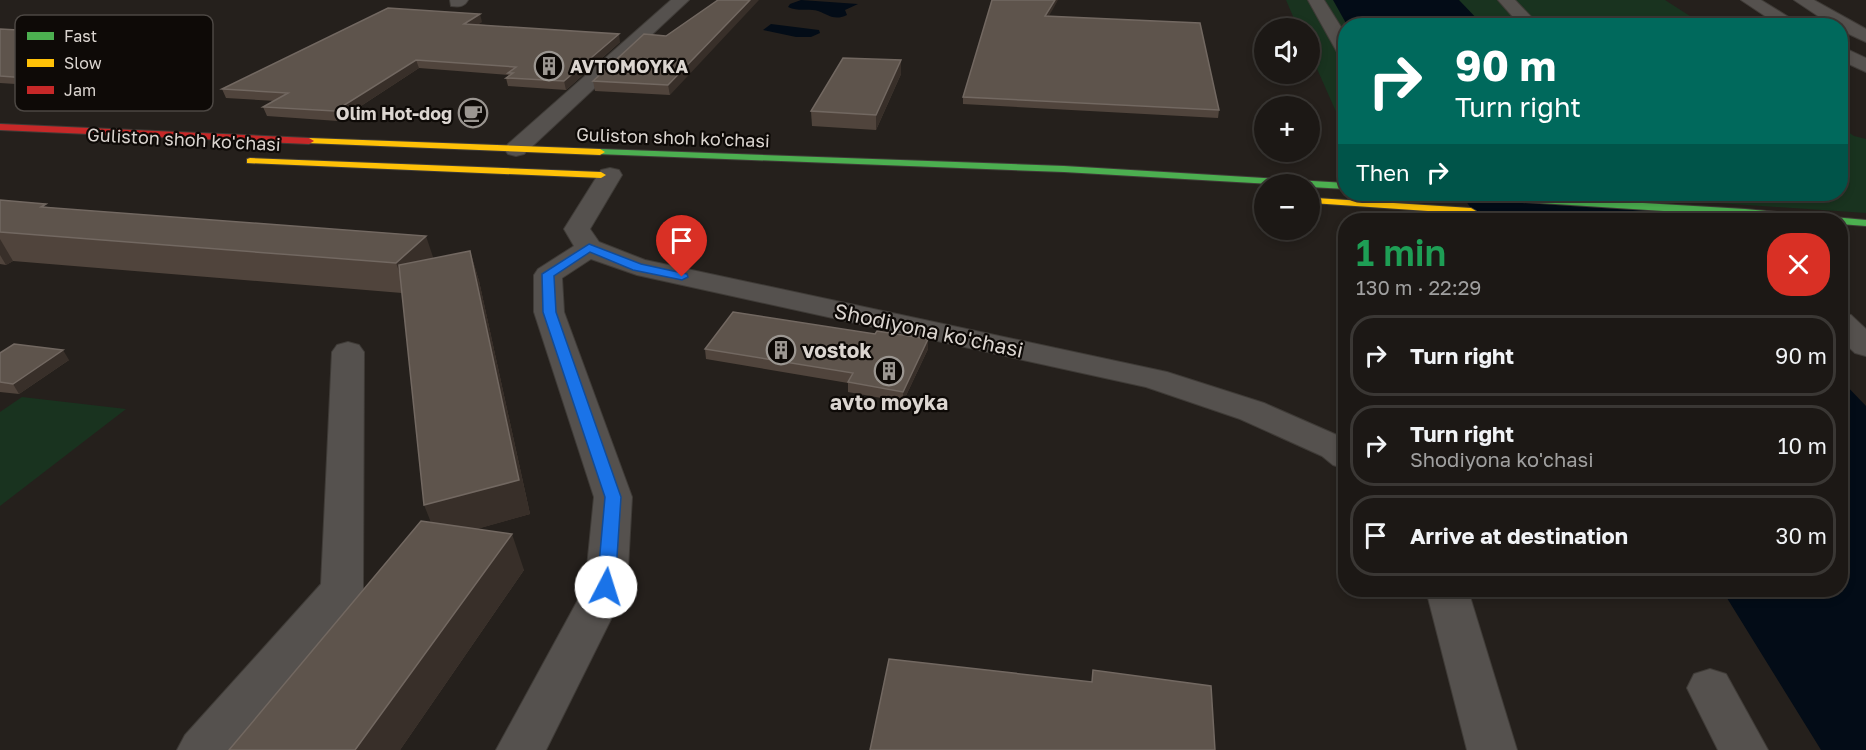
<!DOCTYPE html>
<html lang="en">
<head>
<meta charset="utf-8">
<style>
  :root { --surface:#1c1815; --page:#25211e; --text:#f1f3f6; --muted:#a0a0a0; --line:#3a3734 }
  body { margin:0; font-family:"Golos Text",sans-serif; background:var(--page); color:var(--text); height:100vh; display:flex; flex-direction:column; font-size:22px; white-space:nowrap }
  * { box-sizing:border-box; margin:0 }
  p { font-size:20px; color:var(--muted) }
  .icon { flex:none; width:33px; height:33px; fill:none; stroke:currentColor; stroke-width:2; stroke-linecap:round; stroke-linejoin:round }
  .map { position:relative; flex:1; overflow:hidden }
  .panel { position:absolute; left:1338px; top:213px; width:510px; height:384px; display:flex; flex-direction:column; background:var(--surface); border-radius:24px; box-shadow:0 3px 9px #0003,0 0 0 2px var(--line) }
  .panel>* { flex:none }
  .top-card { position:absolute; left:1338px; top:18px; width:510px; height:183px; border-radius:24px; box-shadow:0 3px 9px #0003,0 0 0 2px var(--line); background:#00695c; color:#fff; overflow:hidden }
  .fabs { position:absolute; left:1254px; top:18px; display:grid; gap:12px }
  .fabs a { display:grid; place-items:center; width:66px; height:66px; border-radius:50%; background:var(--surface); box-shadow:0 3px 9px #0003,0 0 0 2px var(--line); font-size:30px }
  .pin { position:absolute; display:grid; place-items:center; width:51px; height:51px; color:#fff; margin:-62px -26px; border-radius:50% 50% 50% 0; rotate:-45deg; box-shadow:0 0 6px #0007 }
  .pin .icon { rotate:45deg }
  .me { position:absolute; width:66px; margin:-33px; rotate:5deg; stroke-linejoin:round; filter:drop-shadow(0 0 4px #0008) }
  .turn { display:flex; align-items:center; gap:21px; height:126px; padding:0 18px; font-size:27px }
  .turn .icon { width:78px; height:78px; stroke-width:2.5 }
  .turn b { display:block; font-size:42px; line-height:51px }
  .then { display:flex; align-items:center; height:57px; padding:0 18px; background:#0003; gap:12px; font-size:22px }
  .round { display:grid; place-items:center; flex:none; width:63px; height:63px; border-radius:24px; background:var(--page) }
  .overview { display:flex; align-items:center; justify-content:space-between; height:102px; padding:0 18px }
  h1 { font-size:36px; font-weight:600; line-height:45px; color:#1e9e55 }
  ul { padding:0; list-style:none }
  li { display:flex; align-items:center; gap:18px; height:81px; margin:0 12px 9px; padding:0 6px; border:3px solid var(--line); border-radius:24px }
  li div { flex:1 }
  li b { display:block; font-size:22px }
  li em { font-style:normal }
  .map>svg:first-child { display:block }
  .green { fill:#19331f }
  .water { fill:#030c17 }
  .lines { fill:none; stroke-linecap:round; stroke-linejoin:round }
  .street-casing { stroke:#3f3b37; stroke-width:2 }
  .fast-casing { stroke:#3f3b37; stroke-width:2 }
  .slow-casing { stroke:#3f3b37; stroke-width:2 }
  .jam-casing { stroke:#3f3b37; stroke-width:2 }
  .street { fill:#55514e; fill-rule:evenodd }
  .fast { fill:#4caf50; fill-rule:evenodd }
  .slow { fill:#ffc107; fill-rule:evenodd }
  .jam { fill:#c62828; fill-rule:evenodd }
  .wall { fill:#50443c }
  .shaded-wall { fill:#382f29 }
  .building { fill:#5e544c; stroke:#726861; stroke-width:1.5 }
  .route { fill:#1a73e8; stroke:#114b97; stroke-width:1.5 }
  .labels { text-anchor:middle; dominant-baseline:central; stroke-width:4.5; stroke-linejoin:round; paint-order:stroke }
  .far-poi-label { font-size:18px; font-weight:bold; fill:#dbd5d0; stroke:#0e0a07; text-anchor:start }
  .far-street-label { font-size:18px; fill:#dbd5d0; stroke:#0e0a07 }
  .street-label { font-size:21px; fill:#dbd5d0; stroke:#0e0a07 }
  .poi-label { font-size:21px; font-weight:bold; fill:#dbd5d0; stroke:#0e0a07; text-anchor:start }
  .key { fill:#0e0a07; stroke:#4c4743; stroke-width:1.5 }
  .key-label { font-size:16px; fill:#dbd5d0 }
</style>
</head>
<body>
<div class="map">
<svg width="1866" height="750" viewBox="0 0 1866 750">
  <rect width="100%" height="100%" fill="#25201c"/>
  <!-- green -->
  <g class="green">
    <path d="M1286,0h379l39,25 -358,1 -1,106 -35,-79v-25h-12z"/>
    <path d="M1841,127l13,9 12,3v74l-282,-19h256z"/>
    <path d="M22,397l104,12 -126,97v-94z"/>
  </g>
  <!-- water -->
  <g class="water">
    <path d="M801,0l57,4 -13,6 2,5c-13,6 -18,0 -29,-4 -10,-3 -20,1 -30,-4l2,-3z"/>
    <path d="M1333,0h126l24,25h-136z"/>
    <path d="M771,24l48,6 1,3 -9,4h-15l-33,-7z"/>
    <path d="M1461,194h191l28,26h-201z"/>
    <path d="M1841,380l25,26v344h-45l-99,-160h118z"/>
  </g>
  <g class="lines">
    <!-- street casing -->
    <g class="street-casing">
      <g id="street">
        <path d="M450,0h18c-4,7 -9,7 -17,6z"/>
        <path d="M671,0h18l-165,154 -8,2 -8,-2 -4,-5 4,-5z"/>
        <path d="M1308,0h16l22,35v23l-7,-2 -2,-4z"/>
        <path d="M1498,0h17l25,26h-19z"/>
        <path d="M1741,0h20l42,26h-23z"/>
        <path d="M1794,0h20l52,29v13l-26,-12v-4h-7z"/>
        <path d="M1840,46l26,12v14l-26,-12z"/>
        <path d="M610,168l9,2 3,5 -32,54 9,13 46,18 522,112 97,31 82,36v30l-13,-4 -11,-9 -82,-37 -94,-32 -509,-112 -46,-16 -29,19 2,34 68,185 -5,90 -81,163h-50l89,-163 9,-90 -60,-185v-37l4,-6 36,-23 -10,-17 37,-59z"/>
        <path d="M1840,313l11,2 15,14v27l-11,-3 -15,-14z"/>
        <path d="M348,342l11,3 5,7 -1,237 -6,11 -125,150h-55l8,-15 136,-151 11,-232 5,-7z"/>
        <path d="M1426,590h42l49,160h-50z"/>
        <path d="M1710,669l16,5 42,76h-50l-31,-62 7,-14z"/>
      </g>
    </g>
    <!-- fast casing -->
    <g class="fast-casing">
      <g id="fast">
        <path d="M600,149l464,17 282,17v6l-36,-2v-3h-39l-207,-12 -467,-18 -2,-2z"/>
        <path d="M1440,194h48l257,15 121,11v6l-26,-2v-4h-36l-359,-23z"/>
      </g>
    </g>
    <!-- slow casing -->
    <g class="slow-casing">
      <g id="slow">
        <path d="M309,138l291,11 5,3 -5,3 -294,-12v-4z"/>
        <path d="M250,158l351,14 5,3 -5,3 -354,-15v-4z"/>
        <path d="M1316,198l155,10 5,3 -5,3 -159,-11v-4z"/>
      </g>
    </g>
    <!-- jam casing -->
    <g class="jam-casing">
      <path id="jam" d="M0,124l309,14 5,3 -5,3 -309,-14z"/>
    </g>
    <!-- street -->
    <use href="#street" class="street"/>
    <!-- fast -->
    <use href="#fast" class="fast"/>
    <!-- slow -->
    <use href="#slow" class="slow"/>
    <!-- jam -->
    <use href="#jam" class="jam"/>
  </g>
  <!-- wall -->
  <g class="wall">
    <path d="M1049,16l170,94 -1,8 -255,-14v-7z"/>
    <path d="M482,22l-4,2 142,18 -54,48 -58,-4 -2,-8 3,-3 -90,-7 -81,53 -71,-5 -4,-9 12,-6 -49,-3 -4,-9z"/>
    <path d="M0,29l126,7 4,7 -99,42 -31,-2z"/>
    <path d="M666,36l4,59 -75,-4 -2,-10z"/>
    <path d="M901,60v14l-25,56 -64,-4 -1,-15z"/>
    <path d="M0,200l48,7 386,51 36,-7 9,30 51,233 -54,15 48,41 -124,180h-171l202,-227 -29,-230 -389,-32 -7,4 -6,-1z"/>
    <path d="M875,334l53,5v10l-25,53 -55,-10v-9l-142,-24 -1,-10z"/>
    <path d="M0,353l69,7 -50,34 -19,-2z"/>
  </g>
  <!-- shaded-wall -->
  <g class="shaded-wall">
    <path d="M750,0h9l-89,95 -2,-10z"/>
    <path d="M1055,0h3l-13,23v-7z"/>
    <path d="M480,14l2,8 -16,9 -2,-7z"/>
    <path d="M619,34l1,8 -54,48 -2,-9z"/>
    <path d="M126,36l4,7 -99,42 -4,-7z"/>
    <path d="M416,60l3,8 -81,53 -3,-10z"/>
    <path d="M901,60v14l-25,56v-15z"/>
    <path d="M426,236l10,30 -29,27 -11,-30z"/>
    <path d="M0,239l13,22 -7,4 -6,-10z"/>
    <path d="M470,251l9,30 51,233 -92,26 -14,-35z"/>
    <path d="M928,339v10l-25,53v-10z"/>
    <path d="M63,350l6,10 -50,34 -6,-10z"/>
    <path d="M512,534l12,36 -124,180h-45z"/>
  </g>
  <!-- building -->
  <g class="building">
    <path d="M718,0h32l-82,85 -75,-4 51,-47 22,2z"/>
    <path d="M992,0h63l-10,16 155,7 19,87 -256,-13z"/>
    <path d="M388,8l92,6 -16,10 155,10 -55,47 -58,-3 7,-5h-5l8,-6 -100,-7 -81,51 -72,-4 25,-14 -66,-4z"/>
    <path d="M0,29l126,7 -99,42 -27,-2z"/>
    <path d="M843,58l58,2 -25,55 -65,-4z"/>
    <path d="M0,200l46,4 -5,3 385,29 -30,27 -396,-31z"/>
    <path d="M470,251l49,229 -95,25 -25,-240z"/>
    <path d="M733,312l142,22 2,-3 51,8 -25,53 -55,-10 5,-9 -148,-24z"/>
    <path d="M14,344l49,6 -50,34 -13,-2v-29z"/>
    <path d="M421,521l91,13 -157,216h-126z"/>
    <path d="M889,659l203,23 1,-12 118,16 4,64h-345z"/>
  </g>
  <!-- route -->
  <path class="route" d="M589,244l52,20 46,10 1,3 -6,3 -49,-10 -43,-18 -36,24 2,36 65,185 -6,90 -3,4 -6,2 -6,-2 -3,-4 8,-90 -62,-185 -1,-38z"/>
  <!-- icons -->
  <defs>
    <g id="building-ring" transform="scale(1.5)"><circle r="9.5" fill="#0e0a07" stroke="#9b9691" stroke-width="1.5"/><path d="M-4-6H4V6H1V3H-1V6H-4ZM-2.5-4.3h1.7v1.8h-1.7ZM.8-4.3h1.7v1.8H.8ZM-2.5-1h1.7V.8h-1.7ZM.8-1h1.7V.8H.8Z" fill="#9b9691"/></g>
    <g id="cafe-ring" transform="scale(1.5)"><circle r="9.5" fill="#0e0a07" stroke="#9b9691" stroke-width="1.5"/><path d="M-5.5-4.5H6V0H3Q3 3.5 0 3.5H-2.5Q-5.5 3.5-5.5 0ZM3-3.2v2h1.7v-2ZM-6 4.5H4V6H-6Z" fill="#9b9691"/></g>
  </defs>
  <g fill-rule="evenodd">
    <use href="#building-ring" x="549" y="66"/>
    <use href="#cafe-ring" x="473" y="113"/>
    <use href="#building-ring" x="781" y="350"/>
    <use href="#building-ring" x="889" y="371"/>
  </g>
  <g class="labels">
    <!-- far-poi labels -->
    <g class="far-poi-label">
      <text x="570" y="66">AVTOMOYKA</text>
      <text x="452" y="113" text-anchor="end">Olim Hot-dog</text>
    </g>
    <!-- far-street labels -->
    <g class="far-street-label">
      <text transform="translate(673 137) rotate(2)">Guliston shoh ko'chasi</text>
      <text transform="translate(184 139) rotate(3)">Guliston shoh ko'chasi</text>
    </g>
    <!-- street labels -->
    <g class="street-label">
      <text transform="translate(929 330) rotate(12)">Shodiyona ko'chasi</text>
    </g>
    <!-- poi labels -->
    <g class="poi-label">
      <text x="802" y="350">vostok</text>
      <text x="889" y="402" text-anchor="middle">avto moyka</text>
    </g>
  </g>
  <!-- legend -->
  <rect x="15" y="15" width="198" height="96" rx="9" class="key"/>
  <rect x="27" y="32" width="27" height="8" fill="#4caf50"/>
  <rect x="27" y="59" width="27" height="8" fill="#ffc107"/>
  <rect x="27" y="86" width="27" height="8" fill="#c62828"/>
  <g class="key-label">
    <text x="64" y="42">Fast</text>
    <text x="64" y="69">Slow</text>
    <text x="64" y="96">Jam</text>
  </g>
</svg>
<div class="fabs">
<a><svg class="icon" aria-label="sound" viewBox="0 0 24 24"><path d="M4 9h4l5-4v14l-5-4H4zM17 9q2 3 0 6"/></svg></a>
<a>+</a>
<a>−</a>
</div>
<div class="pin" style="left:682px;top:277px;background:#d93025"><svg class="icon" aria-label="arrive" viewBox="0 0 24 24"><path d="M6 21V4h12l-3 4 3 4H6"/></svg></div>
<svg class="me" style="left:606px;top:587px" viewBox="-20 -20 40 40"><circle r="19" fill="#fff"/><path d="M0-13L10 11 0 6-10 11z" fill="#1a73e8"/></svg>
<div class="top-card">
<div class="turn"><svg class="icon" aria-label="right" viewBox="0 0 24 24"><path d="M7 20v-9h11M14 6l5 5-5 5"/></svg><div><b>90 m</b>Turn right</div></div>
<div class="then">Then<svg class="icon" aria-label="right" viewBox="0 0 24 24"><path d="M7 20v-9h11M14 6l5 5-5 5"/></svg></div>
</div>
<section class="panel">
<div class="overview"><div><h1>1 min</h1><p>130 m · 22:29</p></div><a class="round" style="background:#d93025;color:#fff"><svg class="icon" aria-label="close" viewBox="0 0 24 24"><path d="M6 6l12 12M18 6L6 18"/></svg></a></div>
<ul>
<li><svg class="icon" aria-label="right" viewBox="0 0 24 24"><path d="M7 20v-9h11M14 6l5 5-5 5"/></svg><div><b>Turn right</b></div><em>90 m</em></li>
<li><svg class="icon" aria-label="right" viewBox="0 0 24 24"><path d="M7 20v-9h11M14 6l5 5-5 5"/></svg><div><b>Turn right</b><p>Shodiyona ko'chasi</p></div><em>10 m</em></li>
<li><svg class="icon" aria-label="arrive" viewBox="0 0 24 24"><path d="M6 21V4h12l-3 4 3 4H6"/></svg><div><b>Arrive at destination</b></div><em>30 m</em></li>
</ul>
</section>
</div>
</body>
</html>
